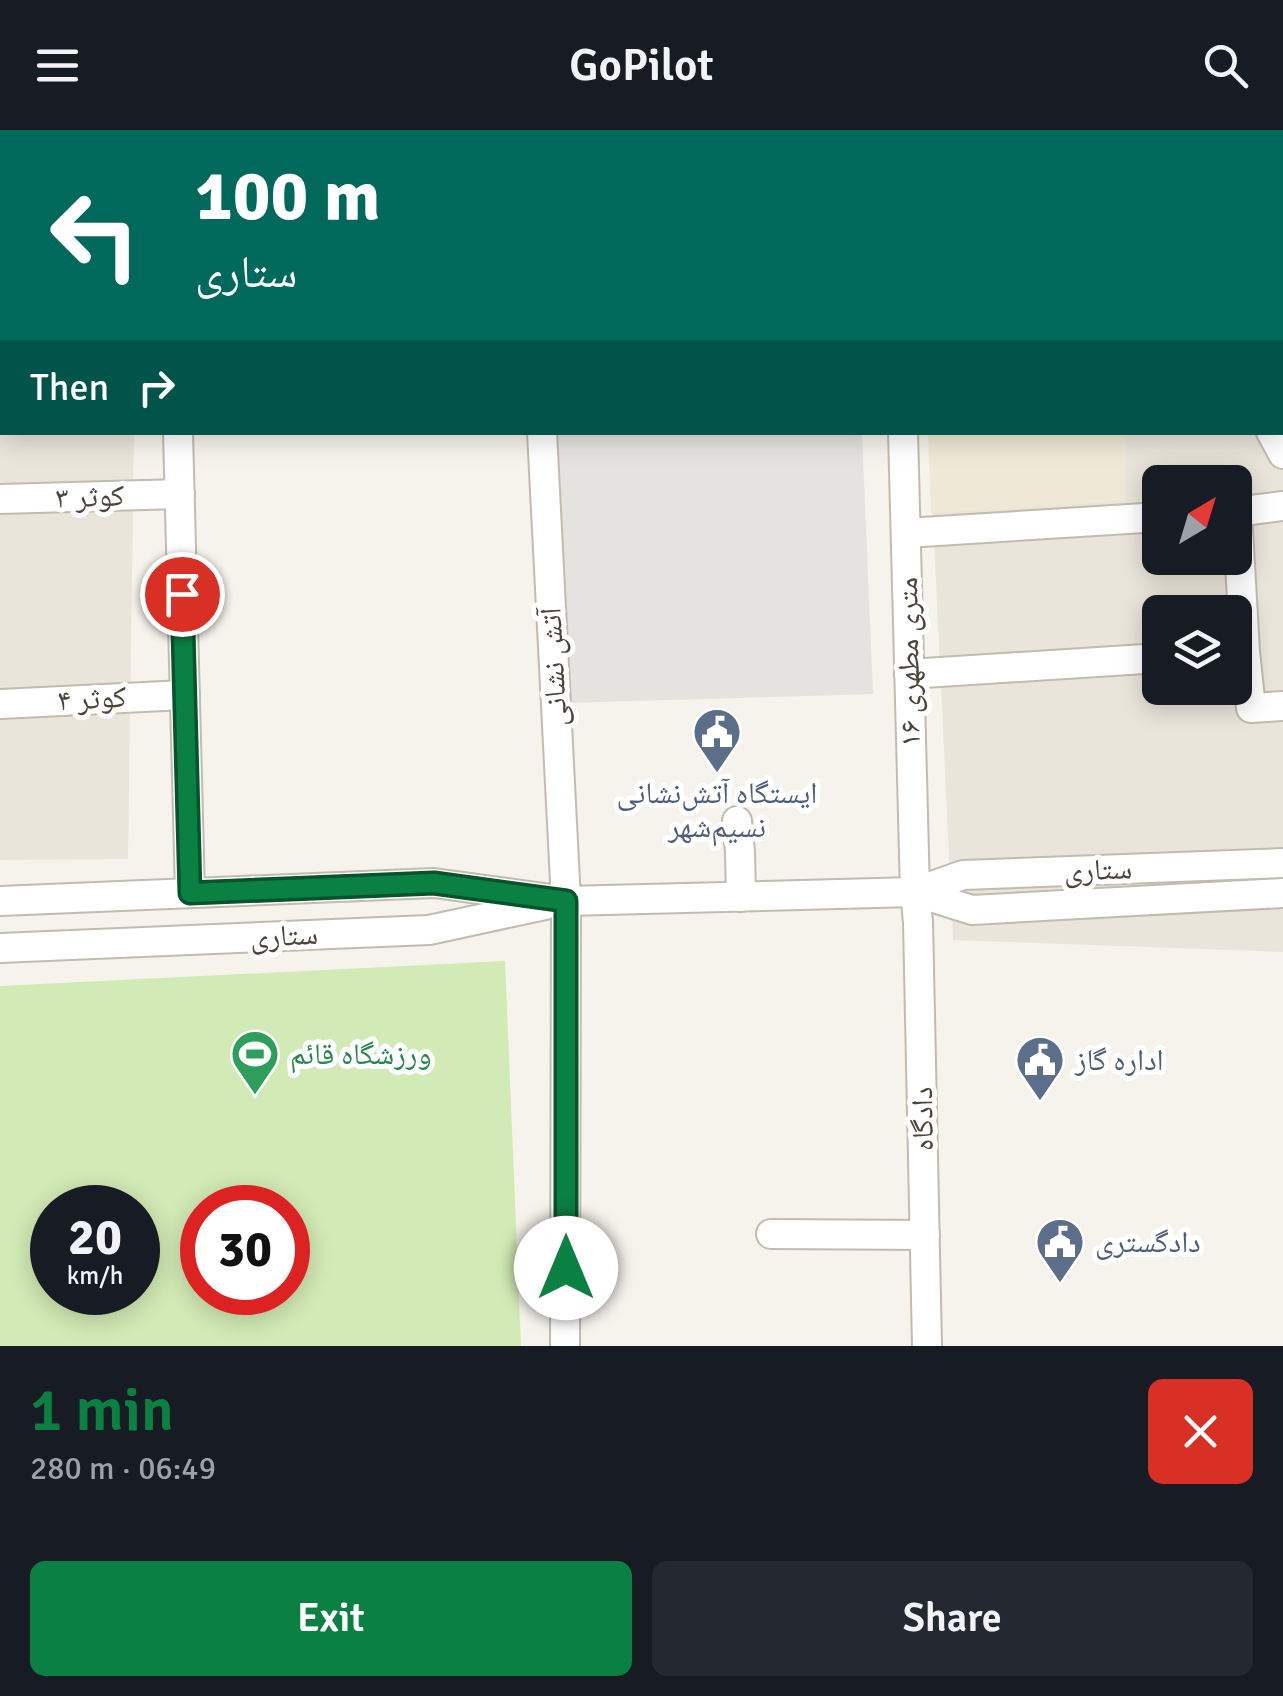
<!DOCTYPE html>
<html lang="en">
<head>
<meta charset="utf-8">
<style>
  :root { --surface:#171b24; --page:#242831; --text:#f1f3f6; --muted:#9ea1a6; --accent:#0b8043 }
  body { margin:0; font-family:Signika,"Noto Naskh Arabic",sans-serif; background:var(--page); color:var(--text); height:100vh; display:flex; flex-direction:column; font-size:38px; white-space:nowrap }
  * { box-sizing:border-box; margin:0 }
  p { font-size:32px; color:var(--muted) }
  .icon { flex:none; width:55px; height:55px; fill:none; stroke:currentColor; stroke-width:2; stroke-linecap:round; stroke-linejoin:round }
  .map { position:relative; height:1216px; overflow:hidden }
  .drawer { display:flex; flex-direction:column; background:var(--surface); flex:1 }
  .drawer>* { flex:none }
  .hud { position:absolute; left:0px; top:0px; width:1285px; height:305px; box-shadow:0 5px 25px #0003; background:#00695c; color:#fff; overflow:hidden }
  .needle { width:65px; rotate:38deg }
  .fabs { position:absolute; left:1142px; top:335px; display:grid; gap:20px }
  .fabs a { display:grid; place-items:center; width:110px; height:110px; border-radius:15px; background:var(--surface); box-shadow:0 5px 25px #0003; font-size:50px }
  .speed { position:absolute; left:30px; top:1055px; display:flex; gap:20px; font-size:50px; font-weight:700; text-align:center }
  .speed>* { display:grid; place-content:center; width:130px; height:130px; border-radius:50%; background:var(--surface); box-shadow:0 5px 25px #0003; line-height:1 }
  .speed small { font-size:25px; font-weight:400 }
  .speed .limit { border:15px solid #d22; background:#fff; color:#111 }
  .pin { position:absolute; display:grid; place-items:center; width:85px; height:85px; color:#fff; margin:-42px; border:5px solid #fff; border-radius:50%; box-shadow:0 2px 10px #0007 }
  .me { position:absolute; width:110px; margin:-55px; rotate:0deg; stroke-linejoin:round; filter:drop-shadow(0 0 8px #0008) }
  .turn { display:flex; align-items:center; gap:35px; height:210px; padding:0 30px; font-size:45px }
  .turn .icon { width:130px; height:130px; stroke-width:2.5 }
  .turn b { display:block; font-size:70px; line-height:85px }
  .then { display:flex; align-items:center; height:95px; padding:0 30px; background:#0003; gap:20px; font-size:38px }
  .round { display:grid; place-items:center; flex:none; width:105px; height:105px; border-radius:15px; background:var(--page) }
  .overview { display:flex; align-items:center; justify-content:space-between; height:170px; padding:0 30px }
  h1 { font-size:60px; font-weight:600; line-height:75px; color:var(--accent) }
  .button { display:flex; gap:20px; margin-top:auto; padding:20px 30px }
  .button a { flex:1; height:115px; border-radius:15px; background:var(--accent); color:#fff; font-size:40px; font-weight:600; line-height:115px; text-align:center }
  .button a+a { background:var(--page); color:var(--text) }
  header { display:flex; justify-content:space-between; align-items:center; height:130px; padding:0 30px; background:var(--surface); font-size:45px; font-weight:600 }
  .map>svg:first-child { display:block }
  .residential { fill:#eae5da; fill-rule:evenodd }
  .education { fill:#efe8d6 }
  .green { fill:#d2eab5; fill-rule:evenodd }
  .parking { fill:#e5e3e0 }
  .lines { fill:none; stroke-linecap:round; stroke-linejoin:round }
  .minor-casing { stroke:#c2bbae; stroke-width:32 }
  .minor { stroke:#fff; stroke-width:28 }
  .route-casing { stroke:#07532c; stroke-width:25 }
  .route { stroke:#0b8043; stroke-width:18 }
  .labels { text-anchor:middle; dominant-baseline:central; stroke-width:10; stroke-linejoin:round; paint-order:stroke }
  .street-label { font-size:30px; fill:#4b4439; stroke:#fff }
  .service-label { font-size:30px; fill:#4e5e75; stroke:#fff; text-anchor:start }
  .leisure-label { font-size:30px; fill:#27864d; stroke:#fff; text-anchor:start }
</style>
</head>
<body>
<header><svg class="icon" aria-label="menu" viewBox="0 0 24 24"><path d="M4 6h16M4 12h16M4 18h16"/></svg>GoPilot<svg class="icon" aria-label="search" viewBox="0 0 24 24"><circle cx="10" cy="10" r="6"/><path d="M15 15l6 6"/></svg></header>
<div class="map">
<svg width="1283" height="1216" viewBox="0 0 1283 1216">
  <rect width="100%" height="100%" fill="#f6f3ec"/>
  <!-- residential -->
  <g class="residential">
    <path d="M0,0h139l-1,2h-136v300l132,1 -6,426 -128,1z"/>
    <path d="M915,0h368v822l-330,-12 -24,-507 353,-1v-300h-367zM1160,352h75v76h-75zM1160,482h75v76h-75z"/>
  </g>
  <!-- education -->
  <g class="education">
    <rect x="193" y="0" width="290" height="2"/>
    <rect x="540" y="0" width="312" height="2"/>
    <path d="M928,303h198l-1,68 -194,12z"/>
  </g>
  <!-- green -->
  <path class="green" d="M505,831l16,385h-521v-360zM52,1078h86v84h-86zM202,1078h86v84h-86z"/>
  <!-- parking -->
  <path class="parking" d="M553,303h309l11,261 -305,9z"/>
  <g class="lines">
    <!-- minor casing -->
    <g class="minor-casing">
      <g id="minor">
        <path d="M171,0v2"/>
        <path d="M526,0v2"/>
        <path d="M896,0v2"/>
        <path d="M1150,0l1,2"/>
        <path d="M1282,34h1"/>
        <path d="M0,192h2"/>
        <path d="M1282,235h1"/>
        <path d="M178,302l12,461"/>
        <path d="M542,302l24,469 -1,445"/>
        <path d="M903,302l12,460 3,30 9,424"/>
        <path d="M1271,302l12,22"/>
        <path d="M0,369l180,-5"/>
        <path d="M1235,382l48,-6"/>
        <path d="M1237,382l8,140 6,56 32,-2"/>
        <path d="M906,403l254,-16"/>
        <path d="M909,544l251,-16"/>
        <path d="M0,574l185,-9"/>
        <path d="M737,691l3,31 1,45"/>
        <path d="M915,762l57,18 311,-17"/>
        <path d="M0,771l434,-18 132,18 349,-9 48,-17 320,-12"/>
        <path d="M0,818l429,-18 116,-25"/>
        <path d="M771,1104l154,1"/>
      </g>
    </g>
    <!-- minor -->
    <use href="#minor" class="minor"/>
  </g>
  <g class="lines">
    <!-- route casing -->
    <g class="route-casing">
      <path id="route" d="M182,464l8,299 244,-10 132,18v367"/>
    </g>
    <!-- route -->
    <use href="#route" class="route"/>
  </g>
  <!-- icons -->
  <defs>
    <g id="civic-pin" transform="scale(2.5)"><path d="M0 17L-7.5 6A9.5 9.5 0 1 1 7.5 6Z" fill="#5c6f8a" stroke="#fff"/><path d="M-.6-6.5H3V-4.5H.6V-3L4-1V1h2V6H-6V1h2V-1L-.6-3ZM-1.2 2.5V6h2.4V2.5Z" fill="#fff"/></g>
    <g id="stadium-pin" transform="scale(2.5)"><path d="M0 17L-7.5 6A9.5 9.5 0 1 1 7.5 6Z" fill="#2e9e5b" stroke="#fff"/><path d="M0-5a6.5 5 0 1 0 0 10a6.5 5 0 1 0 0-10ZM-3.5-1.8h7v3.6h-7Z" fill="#fff"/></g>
  </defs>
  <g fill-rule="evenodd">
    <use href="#civic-pin" x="717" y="602"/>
    <use href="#stadium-pin" x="255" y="924"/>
    <use href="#civic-pin" x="1040" y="930"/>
    <use href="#civic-pin" x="1060" y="1112"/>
  </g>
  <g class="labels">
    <!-- street labels -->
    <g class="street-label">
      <text transform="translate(90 367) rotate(-2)">کوثر ۳</text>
      <text transform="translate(909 532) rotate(-91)">۱۶ متری مطهری</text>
      <text transform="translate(554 537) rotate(-93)">آتش نشانی</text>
      <text transform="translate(92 569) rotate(-3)">کوثر ۴</text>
      <text transform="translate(1098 740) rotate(-2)">ستاری</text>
      <text transform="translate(284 806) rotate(-3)">ستاری</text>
      <text transform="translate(923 989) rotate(-91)">دادگاه</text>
    </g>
    <!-- service labels -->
    <g class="service-label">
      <text x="717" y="663" text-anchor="middle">ایستگاه آتش‌نشانی<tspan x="717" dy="34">نسیم‌شهر</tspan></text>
      <text x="1075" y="930">اداره گاز</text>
      <text x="1095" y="1112">دادگستری</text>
    </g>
    <!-- leisure labels -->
    <g class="leisure-label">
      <text x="290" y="924">ورزشگاه قائم</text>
    </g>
  </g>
</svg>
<div class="fabs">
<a><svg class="needle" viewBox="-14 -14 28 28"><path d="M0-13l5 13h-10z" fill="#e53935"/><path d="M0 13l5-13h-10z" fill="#9ea1a6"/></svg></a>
<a><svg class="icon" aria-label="layers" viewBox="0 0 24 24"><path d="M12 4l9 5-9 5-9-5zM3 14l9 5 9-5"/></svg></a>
</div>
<div class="speed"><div>20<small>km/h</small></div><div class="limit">30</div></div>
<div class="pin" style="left:182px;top:464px;background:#d93025"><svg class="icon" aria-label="arrive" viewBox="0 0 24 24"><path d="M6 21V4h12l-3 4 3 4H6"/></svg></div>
<svg class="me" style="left:566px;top:1138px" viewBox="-20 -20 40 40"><circle r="19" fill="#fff"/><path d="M0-13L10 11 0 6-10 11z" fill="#0b8043"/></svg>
<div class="hud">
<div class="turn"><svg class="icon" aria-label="left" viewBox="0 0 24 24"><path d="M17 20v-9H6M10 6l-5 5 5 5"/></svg><div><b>100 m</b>ستاری</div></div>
<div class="then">Then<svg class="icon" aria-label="right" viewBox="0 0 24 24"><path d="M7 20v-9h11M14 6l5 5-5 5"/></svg></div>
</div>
</div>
<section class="drawer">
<div class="overview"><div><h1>1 min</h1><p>280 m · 06:49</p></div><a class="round" style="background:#d93025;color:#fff"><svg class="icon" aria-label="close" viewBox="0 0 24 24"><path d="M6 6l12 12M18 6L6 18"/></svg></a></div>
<div class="button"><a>Exit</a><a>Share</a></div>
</section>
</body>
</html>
